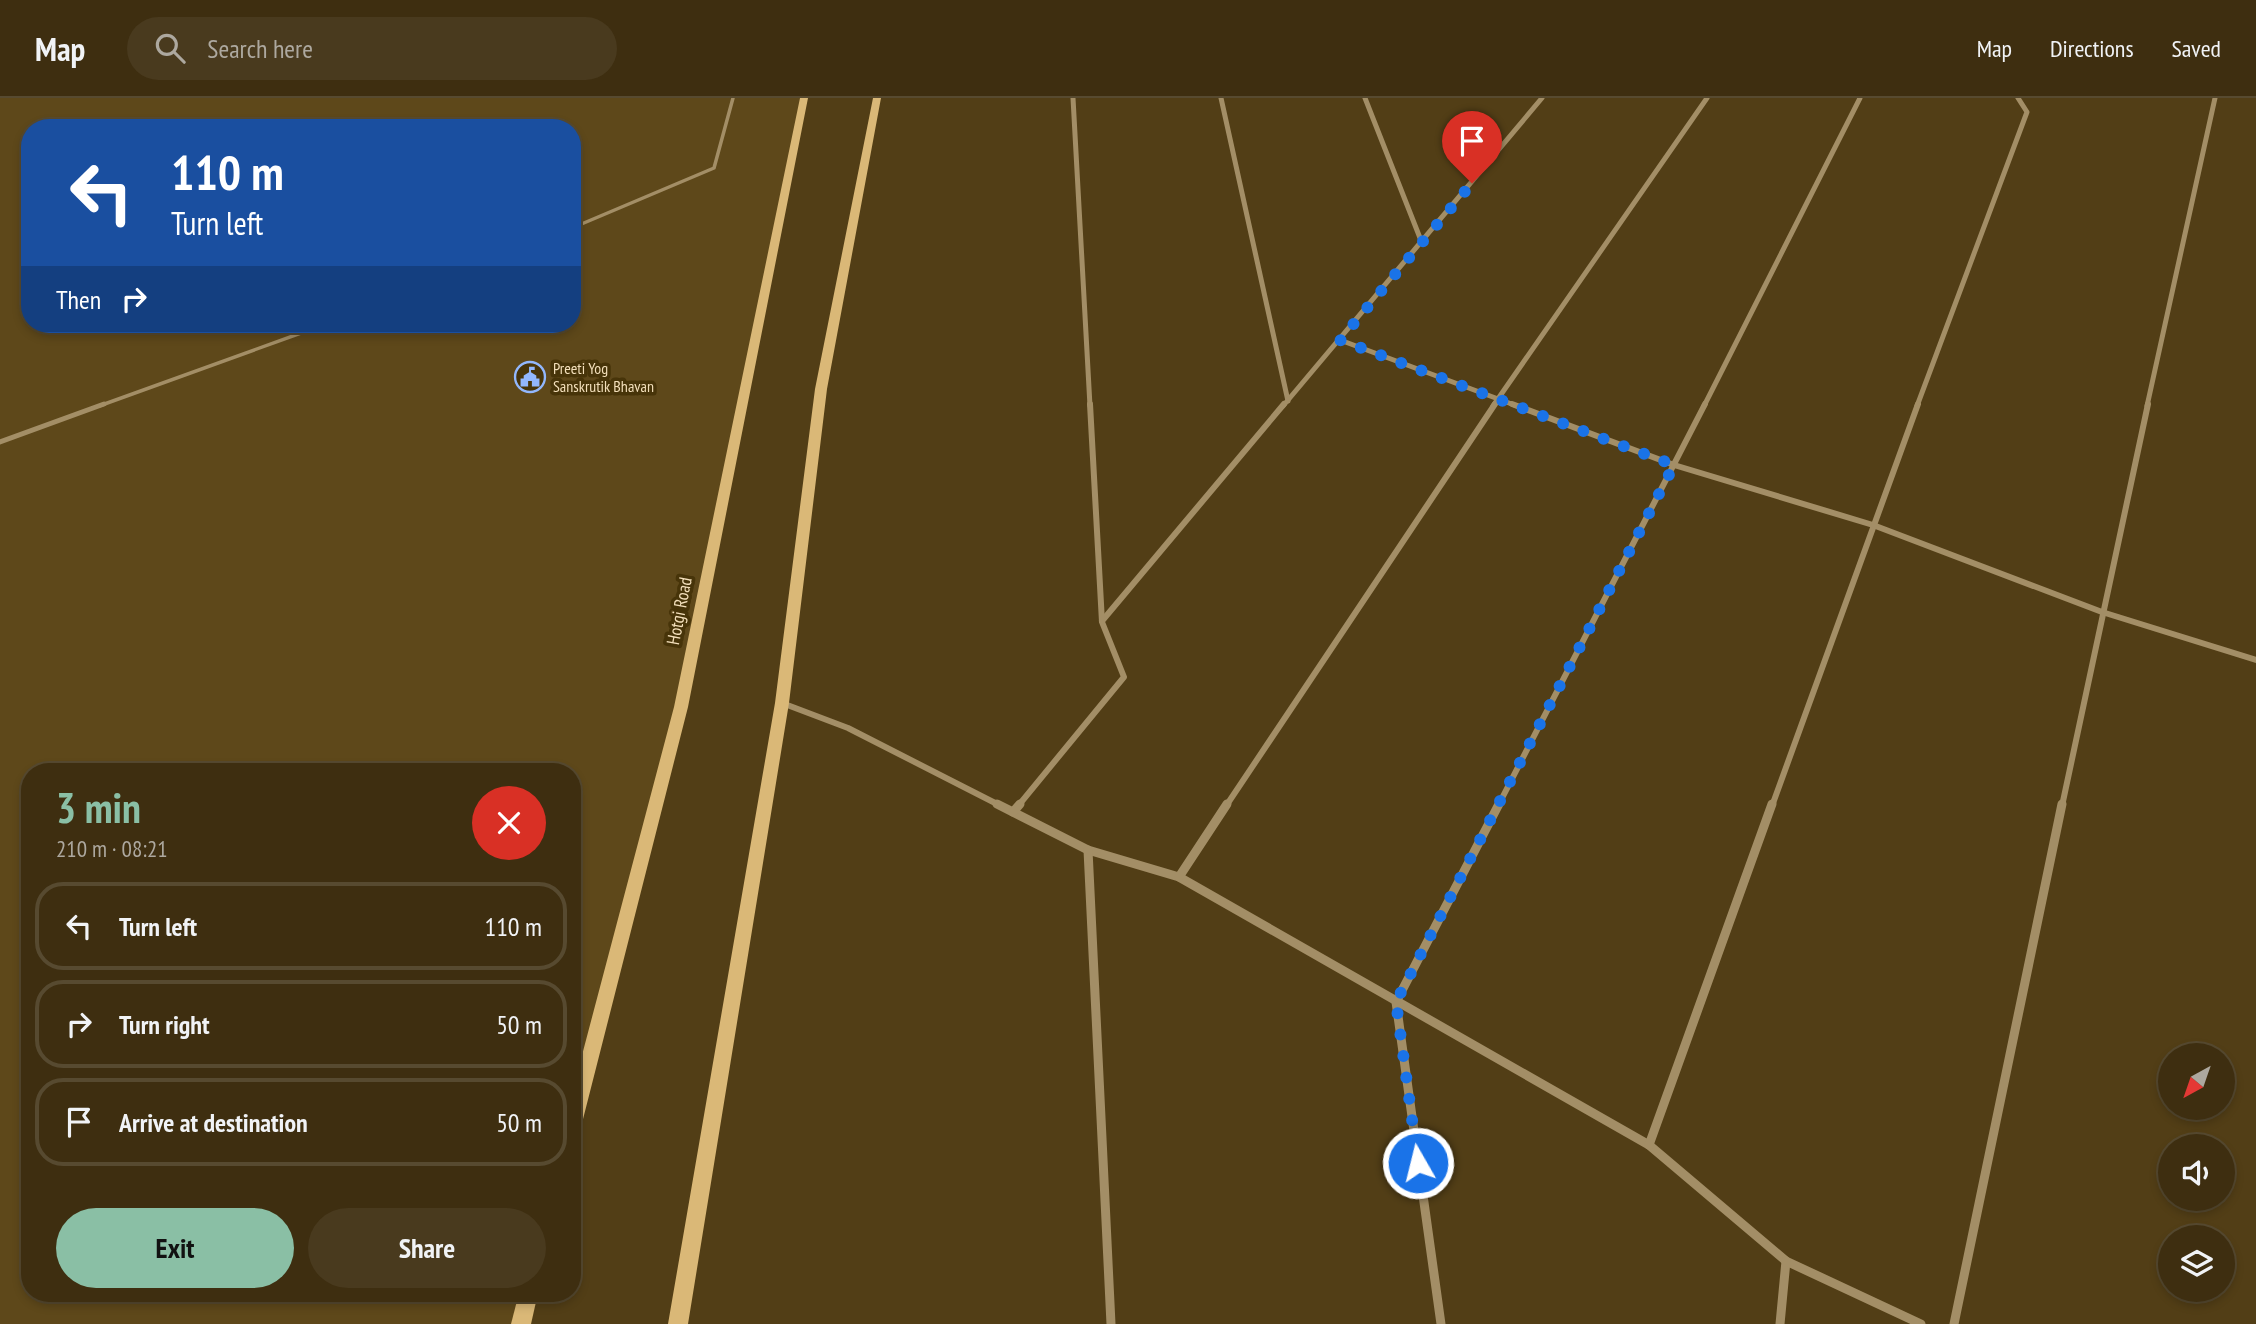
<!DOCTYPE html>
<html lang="en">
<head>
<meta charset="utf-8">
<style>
  :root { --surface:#3e2e10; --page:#493a1e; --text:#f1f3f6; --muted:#ada89f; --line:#574a30; --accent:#8abfa5 }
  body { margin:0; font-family:"PT Sans Narrow",sans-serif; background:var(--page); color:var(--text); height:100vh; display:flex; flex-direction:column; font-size:26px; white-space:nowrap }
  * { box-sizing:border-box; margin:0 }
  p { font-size:23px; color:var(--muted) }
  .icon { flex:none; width:38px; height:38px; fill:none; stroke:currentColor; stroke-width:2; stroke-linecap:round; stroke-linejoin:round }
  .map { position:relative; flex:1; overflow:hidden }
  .drawer { position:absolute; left:21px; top:665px; width:560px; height:539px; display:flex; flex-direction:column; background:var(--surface); border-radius:28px; box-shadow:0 4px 10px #0003,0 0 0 2px var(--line) }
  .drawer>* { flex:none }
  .top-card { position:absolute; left:21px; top:21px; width:560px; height:214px; border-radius:28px; box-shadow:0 4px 10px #0003,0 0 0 2px var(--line); background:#1a4fa0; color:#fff; overflow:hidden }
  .needle { width:46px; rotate:220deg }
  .fabs { position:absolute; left:2158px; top:945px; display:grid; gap:14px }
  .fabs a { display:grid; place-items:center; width:77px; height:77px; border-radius:50%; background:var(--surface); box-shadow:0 4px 10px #0003,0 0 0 2px var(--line); font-size:35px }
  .pin { position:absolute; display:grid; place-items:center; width:60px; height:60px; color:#fff; margin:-72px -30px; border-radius:50% 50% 50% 0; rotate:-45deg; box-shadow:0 0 7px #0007 }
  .pin .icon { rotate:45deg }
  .me { position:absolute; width:77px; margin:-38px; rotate:352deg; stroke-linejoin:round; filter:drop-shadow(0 0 5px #0008) }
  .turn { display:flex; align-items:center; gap:24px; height:147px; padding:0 35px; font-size:32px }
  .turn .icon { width:91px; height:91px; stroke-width:2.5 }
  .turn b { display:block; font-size:49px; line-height:60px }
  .then { display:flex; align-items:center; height:66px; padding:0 35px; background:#0003; gap:14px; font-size:26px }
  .round { display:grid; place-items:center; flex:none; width:74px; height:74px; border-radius:37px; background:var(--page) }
  .overview { display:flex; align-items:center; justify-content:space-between; height:119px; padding:0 35px }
  h1 { font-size:42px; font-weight:600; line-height:52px; color:var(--accent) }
  .action { display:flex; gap:14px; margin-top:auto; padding:14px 35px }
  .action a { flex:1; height:80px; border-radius:42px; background:var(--accent); color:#111; font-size:28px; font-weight:600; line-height:80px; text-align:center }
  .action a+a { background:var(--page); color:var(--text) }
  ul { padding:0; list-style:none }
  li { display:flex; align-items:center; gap:21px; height:88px; margin:0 14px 10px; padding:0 21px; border:4px solid var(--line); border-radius:28px }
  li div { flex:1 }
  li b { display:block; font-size:26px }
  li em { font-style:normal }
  header { display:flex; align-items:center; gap:42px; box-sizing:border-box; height:98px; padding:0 35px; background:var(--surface); border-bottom:2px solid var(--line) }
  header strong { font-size:33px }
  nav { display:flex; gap:38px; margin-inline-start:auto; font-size:24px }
  .search { width:490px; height:63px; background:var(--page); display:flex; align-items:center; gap:18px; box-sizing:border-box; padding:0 24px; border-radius:38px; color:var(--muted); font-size:26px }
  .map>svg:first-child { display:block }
  .built { fill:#5e481a; fill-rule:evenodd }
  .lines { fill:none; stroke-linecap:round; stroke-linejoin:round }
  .lane-far1 { stroke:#a38e66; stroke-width:3.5 }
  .lane { stroke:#a38e66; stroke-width:5 }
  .street-far2 { stroke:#a38e66; stroke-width:5 }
  .street-far1 { stroke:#a38e66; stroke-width:6 }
  .street { stroke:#a38e66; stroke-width:9 }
  .secondary { fill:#dab877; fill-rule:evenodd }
  .route { stroke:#1a73e8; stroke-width:12; stroke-dasharray:0 21.6 }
  .labels { text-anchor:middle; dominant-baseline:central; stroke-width:7; stroke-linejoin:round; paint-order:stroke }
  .far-poi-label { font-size:16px; fill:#f3dfbb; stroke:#473409; text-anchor:start }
  .street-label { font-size:18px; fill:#f3dfbb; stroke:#473409 }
</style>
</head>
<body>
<header>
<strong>Map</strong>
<div class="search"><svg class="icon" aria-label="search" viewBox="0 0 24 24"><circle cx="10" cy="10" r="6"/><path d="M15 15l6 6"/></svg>Search here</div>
<nav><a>Map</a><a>Directions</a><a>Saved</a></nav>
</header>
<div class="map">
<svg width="2256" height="1226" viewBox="0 0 2256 1226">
  <rect width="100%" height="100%" fill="#523e16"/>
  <!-- built -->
  <path class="built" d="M0,0h804l-123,609 -109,420v-355h-542v521h499l-8,31h-521zM30,30h542v196h-542z"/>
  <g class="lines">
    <!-- lane-far1 -->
    <g class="lane-far1">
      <path d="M572,130l142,-60 19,-70"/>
      <path d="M99,308l227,-82"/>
    </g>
    <!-- lane -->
    <path class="lane" d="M0,344l104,-38"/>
    <!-- street-far2 -->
    <g class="street-far2">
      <path d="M1073,0l17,308"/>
      <path d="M1221,0l67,303"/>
      <path d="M1365,0l57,145"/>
      <path d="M1340,242l177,66"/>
      <path d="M1283,308l259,-308"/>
      <path d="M1493,308l214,-308"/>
      <path d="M1704,308l156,-308"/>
      <path d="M1917,308l110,-294 -9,-14"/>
      <path d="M2147,308l68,-308"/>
    </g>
    <!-- street-far1 -->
    <g class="street-far1">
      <path d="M1512,306l162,61 199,60 229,87 154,48"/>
      <path d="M1102,523l182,-217"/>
      <path d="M782,605l66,25 153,78"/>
      <path d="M1018,708l106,-129 -22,-55 -12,-218"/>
      <path d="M1226,708l269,-402"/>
      <path d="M1498,708l207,-402"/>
      <path d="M1772,708l146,-402"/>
      <path d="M2062,708l86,-402"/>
    </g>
    <!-- street -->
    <g class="street">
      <path d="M997,706l91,46 91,27 470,268 137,116 135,63"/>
      <path d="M1013,714l7,-8"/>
      <path d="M1088,752l23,474"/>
      <path d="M1179,779l48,-73"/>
      <path d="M1649,1047l123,-341"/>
      <path d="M1441,1226l-45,-322 103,-198"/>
      <path d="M1780,1226l6,-63"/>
      <path d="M1954,1226l108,-520"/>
    </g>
    <!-- secondary -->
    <g class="secondary">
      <path d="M800,0h8l-120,609 -107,420 -3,6 -6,3v-43l102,-386z"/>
      <path d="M873,0h8l-54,291 -38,314 -101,621h-20l107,-621 40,-314z"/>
      <path d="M519,1195h19l-7,31h-20z"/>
    </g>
  </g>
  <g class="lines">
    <!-- route -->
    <path class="route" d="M1418,1065l-22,-161 278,-537 -334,-125 132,-157"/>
  </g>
  <!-- icons -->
  <defs>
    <g id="civic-ring" transform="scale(1.575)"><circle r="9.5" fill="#473409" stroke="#92b7fd" stroke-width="1.5"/><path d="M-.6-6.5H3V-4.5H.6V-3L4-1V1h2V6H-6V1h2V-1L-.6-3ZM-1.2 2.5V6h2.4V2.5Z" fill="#92b7fd"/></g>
  </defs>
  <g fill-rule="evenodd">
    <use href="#civic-ring" x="530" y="279"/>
  </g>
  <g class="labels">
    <!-- far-poi labels -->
    <g class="far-poi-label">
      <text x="553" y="270">Preeti Yog<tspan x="553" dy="18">Sanskrutik Bhavan</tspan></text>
    </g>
    <!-- street labels -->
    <g class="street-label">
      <text transform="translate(679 513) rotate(-79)">Hotgi Road</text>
    </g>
  </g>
</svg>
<div class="fabs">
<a><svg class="needle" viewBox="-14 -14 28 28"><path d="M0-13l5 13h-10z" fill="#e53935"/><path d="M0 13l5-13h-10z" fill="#ada89f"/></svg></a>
<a><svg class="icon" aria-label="sound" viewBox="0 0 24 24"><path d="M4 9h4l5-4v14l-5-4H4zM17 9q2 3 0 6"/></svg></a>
<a><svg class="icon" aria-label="layers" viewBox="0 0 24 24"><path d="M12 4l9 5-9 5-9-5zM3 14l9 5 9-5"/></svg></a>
</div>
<div class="pin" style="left:1472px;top:85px;background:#d93025"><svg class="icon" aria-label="arrive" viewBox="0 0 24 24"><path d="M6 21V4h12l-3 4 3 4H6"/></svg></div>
<svg class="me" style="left:1418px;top:1065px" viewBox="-20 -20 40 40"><circle r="17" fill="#1a73e8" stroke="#fff" stroke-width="3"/><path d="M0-11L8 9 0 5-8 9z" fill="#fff"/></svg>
<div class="top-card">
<div class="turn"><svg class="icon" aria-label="left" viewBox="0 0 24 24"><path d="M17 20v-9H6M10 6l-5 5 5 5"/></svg><div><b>110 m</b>Turn left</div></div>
<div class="then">Then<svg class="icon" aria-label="right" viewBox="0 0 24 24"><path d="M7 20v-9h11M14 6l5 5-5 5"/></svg></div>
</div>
<section class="drawer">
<div class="overview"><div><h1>3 min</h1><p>210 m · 08:21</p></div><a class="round" style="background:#d93025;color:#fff"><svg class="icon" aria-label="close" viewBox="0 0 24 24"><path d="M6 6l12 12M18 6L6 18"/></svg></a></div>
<ul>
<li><svg class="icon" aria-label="left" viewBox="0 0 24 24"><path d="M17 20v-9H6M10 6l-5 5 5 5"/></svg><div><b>Turn left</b></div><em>110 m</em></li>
<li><svg class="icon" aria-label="right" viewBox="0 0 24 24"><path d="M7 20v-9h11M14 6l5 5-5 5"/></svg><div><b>Turn right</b></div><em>50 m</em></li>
<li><svg class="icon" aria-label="arrive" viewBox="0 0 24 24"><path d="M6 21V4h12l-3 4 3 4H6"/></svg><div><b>Arrive at destination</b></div><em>50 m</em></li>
</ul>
<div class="action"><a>Exit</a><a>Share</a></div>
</section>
</div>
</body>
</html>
